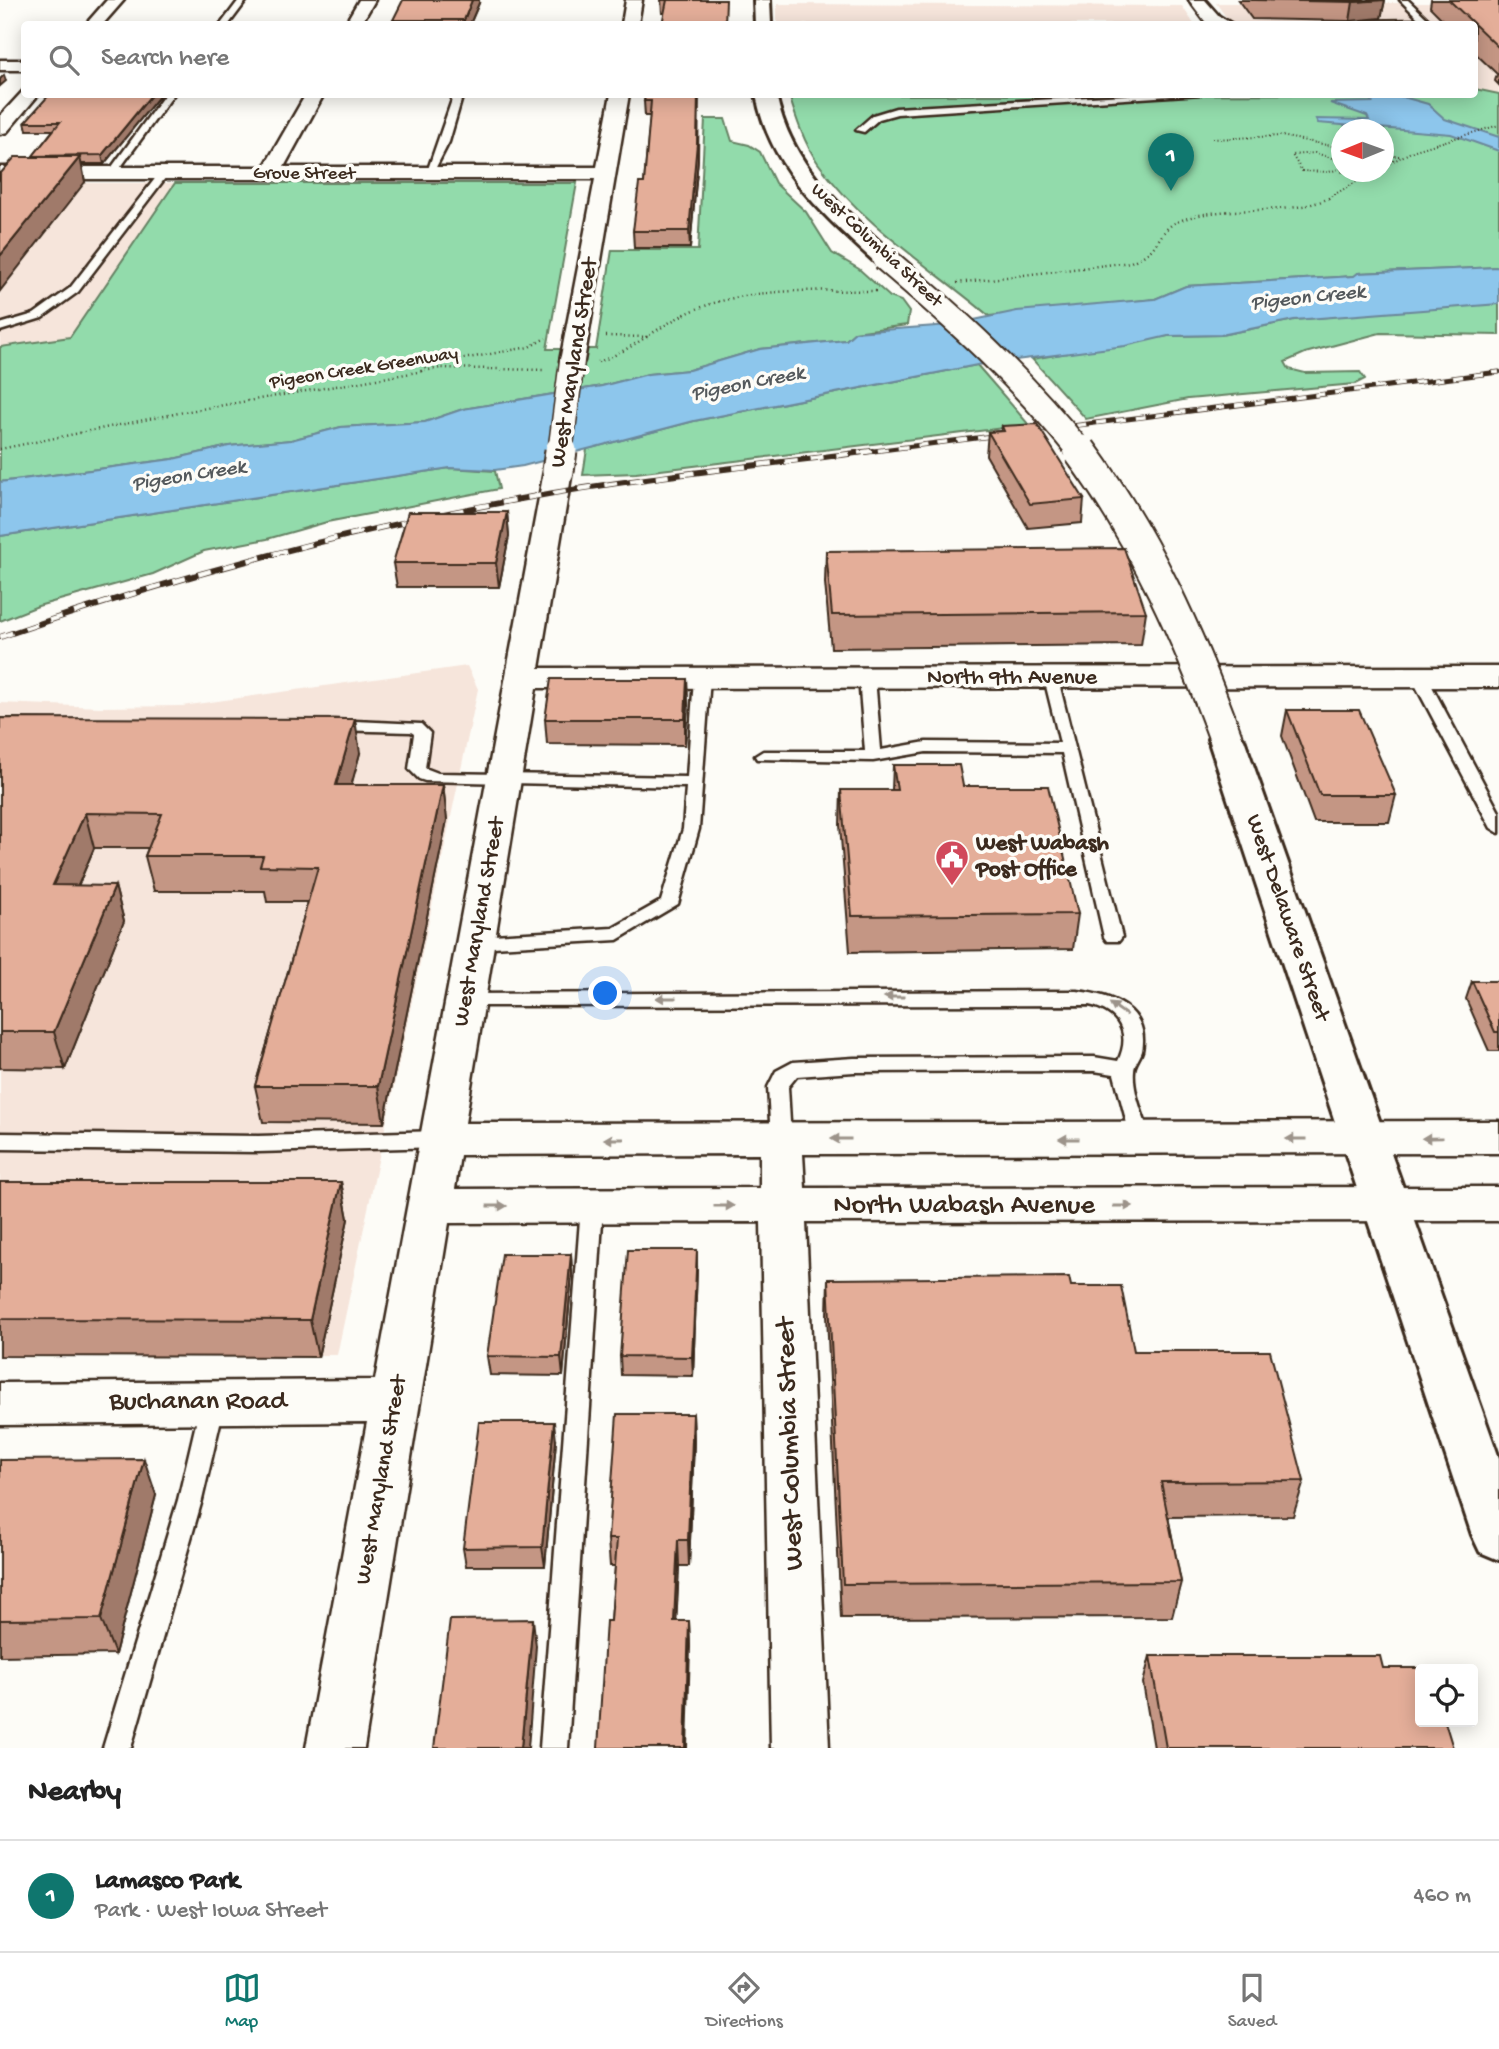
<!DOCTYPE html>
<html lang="en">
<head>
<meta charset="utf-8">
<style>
  body { margin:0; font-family:"Gochi Hand",sans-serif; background:#f6f6f6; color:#222 }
  .controls { position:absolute; right:21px; bottom:21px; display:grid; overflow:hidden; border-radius:7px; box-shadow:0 4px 18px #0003 }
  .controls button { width:63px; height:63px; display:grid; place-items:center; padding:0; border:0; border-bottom:2px solid #e0e0e0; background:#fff; color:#222; font:35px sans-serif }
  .compass { position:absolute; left:1331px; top:119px; width:63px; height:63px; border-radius:50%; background:#fff; box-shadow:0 4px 18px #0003; rotate:269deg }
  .you { position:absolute; left:606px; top:994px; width:24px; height:24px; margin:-18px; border:5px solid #fff; border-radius:50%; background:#1a73e8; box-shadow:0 0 0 10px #1a73e833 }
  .badge { display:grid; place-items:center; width:46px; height:46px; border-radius:50%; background:#0f766e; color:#fff; font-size:23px; font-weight:700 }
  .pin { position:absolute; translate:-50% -58px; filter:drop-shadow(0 2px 4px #0008) }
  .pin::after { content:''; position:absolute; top:37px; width:24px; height:21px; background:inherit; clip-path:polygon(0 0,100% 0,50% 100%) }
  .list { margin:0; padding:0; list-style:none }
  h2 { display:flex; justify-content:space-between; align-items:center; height:91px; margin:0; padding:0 28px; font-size:30px }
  h2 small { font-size:23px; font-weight:400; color:#767676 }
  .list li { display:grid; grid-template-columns:46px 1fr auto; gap:21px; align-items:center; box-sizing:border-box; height:112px; padding:0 28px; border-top:2px solid #e0e0e0 }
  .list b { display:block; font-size:26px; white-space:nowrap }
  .list p { margin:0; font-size:23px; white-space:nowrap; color:#767676 }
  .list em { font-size:23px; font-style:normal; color:#767676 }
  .icon { flex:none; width:38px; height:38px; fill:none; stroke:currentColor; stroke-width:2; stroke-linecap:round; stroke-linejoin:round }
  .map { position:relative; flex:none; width:1499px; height:1748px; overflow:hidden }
  .search { position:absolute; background:#fff; box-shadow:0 4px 18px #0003; left:21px; right:21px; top:21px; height:77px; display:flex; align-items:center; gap:18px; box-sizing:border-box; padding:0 24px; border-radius:7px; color:#767676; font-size:26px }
  .sheet { height:203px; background:#fff }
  nav { display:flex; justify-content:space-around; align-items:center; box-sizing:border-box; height:98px; border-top:2px solid #e0e0e0; background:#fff; font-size:19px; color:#767676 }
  nav a { display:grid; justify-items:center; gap:4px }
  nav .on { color:#0f766e }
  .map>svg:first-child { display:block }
  .built { fill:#f6e5db }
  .green { fill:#92dbab; stroke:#668264; stroke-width:2; fill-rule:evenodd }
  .water { fill:#8dc6ec; stroke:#6c889a; stroke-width:2 }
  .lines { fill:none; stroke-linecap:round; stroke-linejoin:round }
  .lane-casing { stroke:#3b2a1e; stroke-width:5 }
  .street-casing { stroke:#3b2a1e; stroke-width:5 }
  .secondary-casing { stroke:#3b2a1e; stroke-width:6 }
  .path-far1 { stroke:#3b2a1e; stroke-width:2; stroke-dasharray:1 2.5; stroke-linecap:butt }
  .path { stroke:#3b2a1e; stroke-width:2.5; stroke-dasharray:1 3.5; stroke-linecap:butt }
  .lane { fill:#fdfcf7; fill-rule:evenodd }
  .street { fill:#fdfcf7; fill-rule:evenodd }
  .secondary { fill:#fdfcf7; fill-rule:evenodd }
  .rail-far1-casing { stroke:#3b2a1e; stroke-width:5 }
  .rail-casing { stroke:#3b2a1e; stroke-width:6 }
  .rail-far1 { stroke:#fdfcf7; stroke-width:3.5; stroke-dasharray:10; stroke-linecap:butt }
  .rail { stroke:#fdfcf7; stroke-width:4.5; stroke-dasharray:13; stroke-linecap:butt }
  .street-bridge-far1-casing { stroke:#3b2a1e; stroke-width:27; stroke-linecap:butt }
  .street-bridge-casing { stroke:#3b2a1e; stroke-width:35; stroke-linecap:butt }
  .secondary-bridge-far1-casing { stroke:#3b2a1e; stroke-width:28; stroke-linecap:butt }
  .secondary-bridge-casing { stroke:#3b2a1e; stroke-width:36; stroke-linecap:butt }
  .street-bridge-far1 { stroke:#fdfcf7; stroke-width:24 }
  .street-bridge { stroke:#fdfcf7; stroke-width:31 }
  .secondary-bridge-far1 { stroke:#fdfcf7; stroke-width:24 }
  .secondary-bridge { stroke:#fdfcf7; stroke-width:32 }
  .wall { fill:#c49684; stroke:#3b2a1e; stroke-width:2 }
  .shaded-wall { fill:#a07a6b; stroke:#3b2a1e; stroke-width:2 }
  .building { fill:#e4ae99; stroke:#3b2a1e; stroke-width:2 }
  .oneway { fill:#9c938a }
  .labels { text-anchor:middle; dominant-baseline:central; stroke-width:7; stroke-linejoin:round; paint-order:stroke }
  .far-street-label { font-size:19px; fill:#3b2a1e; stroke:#fdfcf7 }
  .far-water-label { font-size:21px; font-style:italic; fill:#54595c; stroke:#fdfcf7 }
  .street-label { font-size:23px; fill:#3b2a1e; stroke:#fdfcf7 }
  .poi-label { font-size:23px; font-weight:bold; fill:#3b2a1e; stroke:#fdfcf7; text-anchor:start }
  .near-street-label { font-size:28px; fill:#3b2a1e; stroke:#fdfcf7 }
</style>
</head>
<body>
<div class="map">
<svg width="1499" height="1748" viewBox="0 0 1499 1748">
  <rect width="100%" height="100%" fill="#fdfcf7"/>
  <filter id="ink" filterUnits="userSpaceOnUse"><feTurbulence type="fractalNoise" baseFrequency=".0143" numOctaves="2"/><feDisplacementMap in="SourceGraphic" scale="14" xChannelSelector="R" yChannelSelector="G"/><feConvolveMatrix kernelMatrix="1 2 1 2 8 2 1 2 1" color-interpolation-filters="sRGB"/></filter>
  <g filter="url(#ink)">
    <path class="built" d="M1216 3H1499V101L1475 93 1474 24H1231Z
      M777 4 1182 6 1194 24H777Z
      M0 183H175L70 337 0 347Z
      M467 666 478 689 337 1355H0V703L101 707 182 706Z"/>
    <path class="green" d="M1475 89 1499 94V267L1358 273 1355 276 1186 286 1155 299 989 316C932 268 862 225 818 163 804 143 796 118 789 95L1474 94ZM1342 130H1384V172H1342Z
      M705 119H725L732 141 749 145 760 152 775 183 806 212 832 253 859 269 890 297 901 301 909 312 907 325 855 332 846 340 760 349 689 370 648 374 602 386 463 409 425 422 341 427 291 440 229 446 173 459 0 482V347L70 337 175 183H577L547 349H596L612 250H698Z
      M1475 304H1499V335L1380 333 1305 353 1285 362 1289 369 1305 373 1360 372 1365 379 1355 384 1188 399 1086 419 1032 359 1168 336 1221 335 1294 320Z
      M977 365 1029 425 636 473 583 475 587 449 694 421Z
      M450 468 495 471 499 489 327 522 267 539 204 551 153 574 38 606 0 621V536Z"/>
    <path class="water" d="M1374 95H1396L1428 104 1445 119 1499 137V151L1451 134 1318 123 1316 119 1369 120 1367 116 1330 103 1372 102 1369 98Z
      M1499 267V304L1294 320 1221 335 1168 336 1125 346 977 365 694 421 523 466 495 470 450 468 0 536V482L173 459 229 446 291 440 341 427 425 422 463 409 602 386 648 374 689 370 760 349 846 340 855 332 950 325 1017 311 1155 299 1186 286 1354 276 1358 273Z"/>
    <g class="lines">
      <g class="lane-casing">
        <path id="lane" d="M239 0H247L229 24H221Z
          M1400 0H1408L1433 24 1351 23 1355 21 1420 20Z
          M165 94H174L115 175H109V171Z
          M454 94H463L449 142 432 175H426Z
          M1142 94H1201L897 114 879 119 864 132 856 130 873 115 896 108Z
          M161 171 169 173 78 292 42 318 0 331V324L34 314 70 288Z
          M1419 672 1427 677 1499 812V833L1491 828 1411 677Z
          M702 673 710 678 699 829 678 904 617 940 476 948 467 942 476 936 613 928 661 901 683 829 686 787 425 781 419 779 409 769 414 734 411 732 332 730 324 725 332 720 421 724 430 733 425 768 438 773 687 777 694 678Z
          M867 673 875 678 881 750 926 742 1060 743 1044 678 1047 675H1057L1122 937 1119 941H1107L1104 937 1062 753 926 752 873 761 757 759 755 756 763 751H865L859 678Z
          M1077 991C1111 995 1150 1008 1142 1051 1140 1058 1134 1064 1134 1071 1132 1093 1145 1119 1151 1139L1148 1144 1141 1147 1134 1144 1131 1139 1114 1074 1094 1071 854 1072 797 1076 788 1087 791 1139 788 1144 781 1147 774 1144 771 1139 768 1087 776 1071 793 1062 854 1058 1094 1057 1118 1061C1132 1033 1118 1011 1089 1005L466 1006 459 1005 457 1000 459 995 466 994Z
          M441 1131 448 1134 451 1139 448 1144 441 1147 258 1152 0 1149V1133L258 1136Z
          M592 1198 600 1200 603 1206 568 1748H540L581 1206 584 1200Z
          M213 1392 221 1395 225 1402 202 1500 131 1748H103L178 1500 201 1402 205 1395Z"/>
      </g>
      <g class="street-casing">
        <path id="street" d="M107 0H124L103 24H86Z
          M359 0H375L361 24H345Z
          M626 0H642L638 24H622Z
          M1189 0H1205L1219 16 1232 24H1207Z
          M0 60H24V70H0Z
          M24 90V94H39L7 132 0 134V116Z
          M306 94H324L284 167H597L611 94H629L584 361 581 366H563L560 361 595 179H0V167H264Z
          M558 463 568 465 572 471 539 668 1499 667V687L536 688 465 1123 1499 1121V1153L803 1154 805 1188 1499 1187V1221L806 1222 829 1748H771L761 1222 449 1223 364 1748H306L367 1422 0 1425V1383L375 1380 544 471 548 465ZM760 1154V1188L455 1189 460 1155Z"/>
      </g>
      <g class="secondary-casing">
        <path id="secondary" d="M754 0H770L771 24H755Z
          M756 94H776C790 165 841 207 892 253L896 258 892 263H876C823 214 769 168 756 94Z
          M1226 728 1238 732 1244 739 1499 1458V1560L1480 1552 1472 1535 1208 739 1214 732Z"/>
      </g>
      <path class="path-far1" d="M1213 139 1281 136 1342 148
        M1384 156H1400
        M1342 161 1315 153 1292 155 1302 171 1329 172 1342 168
        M1384 166 1415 150 1499 125
        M1328 198 1374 172"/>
      <path class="path" d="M957 283 1131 262C1137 259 1145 256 1150 251 1161 240 1162 228 1179 221 1228 202 1283 219 1332 197
        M606 336 649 337
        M598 362C633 350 659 325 692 311 750 286 817 291 878 291
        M421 371 430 365 529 347 546 338
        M0 449 189 411 441 368 545 370"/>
      <use href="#lane" class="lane"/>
      <use href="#street" class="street"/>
      <use href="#secondary" class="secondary"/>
      <g class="rail-far1-casing">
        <path id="rail-far1" d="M858 453 1499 372"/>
      </g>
      <g class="rail-casing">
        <path id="rail" d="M0 637C172 578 347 530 526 498 640 477 756 466 872 451"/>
      </g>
      <use href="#rail-far1" class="rail-far1"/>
      <use href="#rail" class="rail"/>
      <g class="street-bridge-far1-casing">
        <path id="street-bridge-far1" d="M560 453 572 361"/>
      </g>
      <g class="street-bridge-casing">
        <path id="street-bridge" d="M558 471 561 451"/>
      </g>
      <g class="secondary-bridge-far1-casing">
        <path id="secondary-bridge-far1" d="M884 258C956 319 1022 379 1081 453"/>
      </g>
      <g class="secondary-bridge-casing">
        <path id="secondary-bridge" d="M1080 451C1145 539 1189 637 1226 739"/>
      </g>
      <use href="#street-bridge-far1" class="street-bridge-far1"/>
      <use href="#street-bridge" class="street-bridge"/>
      <use href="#secondary-bridge-far1" class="secondary-bridge-far1"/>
      <use href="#secondary-bridge" class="secondary-bridge"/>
    </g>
    <path class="wall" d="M661 0H726L664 13H662Z
      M1238 0H1385L1381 18 1350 21 1252 19Z
      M1431 0H1499V85L1495 81 1497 74 1474 52V24H1447L1430 7Z
      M479 3 470 24H394L393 20Z
      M161 94 104 164H82L85 182 33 157V156L53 130H27L25 122Z
      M646 94 698 159 690 248H634L633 231 644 183 650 116H645L644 101Z
      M1002 426 1084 499 1082 523 1028 528 986 455 988 432 1001 431Z
      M507 512 509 536 499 587H397L393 563Z
      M826 551 1146 612 1141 645 831 648 825 583Z
      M687 679 688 705 685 745 547 744 545 719Z
      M1287 710 1396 795 1389 822H1314L1282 736Z
      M0 718 360 753 351 785H443L447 820 384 1123 263 1122 255 1086 308 902H267L265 891H154L145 856 148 848H94L78 886H115L124 921 65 1069 0 1068Z
      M893 765 963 786 1078 914 1073 949 850 952 840 825 841 790H892Z
      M1472 981H1499V1051H1489L1466 999Z
      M0 1182H341L348 1219 318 1357 0 1356Z
      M571 1254 572 1273 563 1376 490 1375 487 1356Z
      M697 1269 693 1376 621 1375 620 1356Z
      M828 1279 1071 1286 1134 1351 1304 1481 1293 1516 1168 1517 1181 1582 1172 1617 841 1618 827 1315Z
      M693 1414 694 1441 689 1566H679L676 1621H689L690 1647 611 1621 615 1566H610L608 1539Z
      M556 1441 545 1566H466L463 1548Z
      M0 1460 156 1495 115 1654 0 1656Z
      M1150 1656 1453 1748H1154L1143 1683Z"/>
    <path class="shaded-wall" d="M472 0H479V3L470 24H464V20Z
      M1385 0 1381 18 1350 21 1353 2Z
      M4 75 6 81 0 86V79Z
      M152 94H161L104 164 102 155Z
      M699 94 698 159 690 248 689 231Z
      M80 157 85 182 0 291V256Z
      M507 512 509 536 499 587 496 563Z
      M687 679 688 705 685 745V719Z
      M355 719 360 753 342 820 336 785Z
      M443 785 447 820 384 1123 378 1086Z
      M85 813 94 848 63 921 53 885Z
      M115 886 124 921 65 1069 54 1032Z
      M341 1182 348 1219 318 1357 310 1320Z
      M697 1250V1269L693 1376 692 1357Z
      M571 1254 572 1273 563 1376 561 1357Z
      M693 1414 694 1441 689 1566 688 1540Z
      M554 1422 556 1441 545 1566 542 1547Z
      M144 1459 156 1495 115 1654 101 1619Z
      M678 1540 679 1566 675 1647 674 1621Z
      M533 1619 536 1646 528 1748H521Z
      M689 1621 690 1647 687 1748H685Z"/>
    <path class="building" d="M403 0H472L464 20H393Z
      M667 0H726L725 24H662Z
      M1255 0H1380L1353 2Z
      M1449 0H1499V48Z
      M50 94H152L102 155 33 156 60 122H25Z
      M646 94H698L697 143 689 231H633L639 183H644L651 101H644Z
      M15 157H80L0 256V174Z
      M1037 424 1084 499 1030 504 988 432 1004 431 1002 426Z
      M408 512H507L496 563H393Z
      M1124 548 1146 612 832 615 826 551Z
      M551 679H687L685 719H545Z
      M1287 710H1359L1396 795H1320Z
      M0 718 355 719 336 785H443L378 1086H255L318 867 260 866 263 856H145L162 814 85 813 53 885 115 886 54 1032H0Z
      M893 765H959L963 786H1048L1078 914 852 916 841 790H897Z
      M1472 981H1499V1032H1495Z
      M0 1182H341L310 1320 0 1319Z
      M628 1250H697L692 1357 620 1356Z
      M502 1254H571L561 1357 487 1356Z
      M1069 1277 1071 1286H1121L1134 1351H1270L1304 1481 1161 1482 1181 1582 843 1584 828 1279Z
      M617 1414H693L688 1540H678L674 1621H689L685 1748H598L606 1621H611L617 1539H608Z
      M479 1422H554L542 1547 463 1548Z
      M144 1459 101 1619 0 1620V1460Z
      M533 1619 521 1748H434L450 1620Z
      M1150 1656H1380L1383 1668H1430V1669H1420V1722H1445L1453 1748H1166Z"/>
    <defs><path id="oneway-solid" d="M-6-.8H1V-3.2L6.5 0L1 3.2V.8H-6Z" transform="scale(1.75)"/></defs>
    <g class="oneway">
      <use href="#oneway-solid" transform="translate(894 997) rotate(180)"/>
      <use href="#oneway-solid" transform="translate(666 998) rotate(180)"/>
      <use href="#oneway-solid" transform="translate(1118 1009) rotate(-145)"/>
      <use href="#oneway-solid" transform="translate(1432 1138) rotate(179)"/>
      <use href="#oneway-solid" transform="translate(614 1139) rotate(-180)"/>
      <use href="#oneway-solid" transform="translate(841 1139) rotate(180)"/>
      <use href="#oneway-solid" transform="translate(1069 1139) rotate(180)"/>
      <use href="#oneway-solid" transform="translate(1296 1139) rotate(180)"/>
      <use href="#oneway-solid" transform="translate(497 1206)"/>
      <use href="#oneway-solid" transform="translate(724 1206)"/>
      <use href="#oneway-solid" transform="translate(1123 1206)"/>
    </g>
  </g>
  <defs>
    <g id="civic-pin" transform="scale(1.75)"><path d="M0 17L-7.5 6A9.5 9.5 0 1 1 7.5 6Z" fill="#d1495b" stroke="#fdfcf7"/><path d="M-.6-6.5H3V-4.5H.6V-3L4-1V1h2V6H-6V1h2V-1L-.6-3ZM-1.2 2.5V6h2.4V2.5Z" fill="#fff"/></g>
  </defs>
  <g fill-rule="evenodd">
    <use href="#civic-pin" x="952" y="857"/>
  </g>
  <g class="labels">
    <g class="far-street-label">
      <text x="304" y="174">Grove Street</text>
      <text transform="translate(876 246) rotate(43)">West Columbia Street</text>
      <text transform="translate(364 369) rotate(-9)">Pigeon Creek Greenway</text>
    </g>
    <g class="far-water-label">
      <text transform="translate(1308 299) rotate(-6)">Pigeon Creek</text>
      <text transform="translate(748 385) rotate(-11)">Pigeon Creek</text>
      <text transform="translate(189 477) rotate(-9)">Pigeon Creek</text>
    </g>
    <g class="street-label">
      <text transform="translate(575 363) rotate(-81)">West Maryland Street</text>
      <text x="1012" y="678">North 9th Avenue</text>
      <text transform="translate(1287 918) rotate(71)">West Delaware Street</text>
      <text transform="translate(480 922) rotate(-80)">West Maryland Street</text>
      <text transform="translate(382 1480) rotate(-80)">West Maryland Street</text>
    </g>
    <g class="poi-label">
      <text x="976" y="844">West Wabash<tspan x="976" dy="26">Post Office</tspan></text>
    </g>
    <g class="near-street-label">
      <text x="964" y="1206">North Wabash Avenue</text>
      <text x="198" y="1402">Buchanan Road</text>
      <text transform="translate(791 1444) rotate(-92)">West Columbia Street</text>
    </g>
  </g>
</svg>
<div class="controls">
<button><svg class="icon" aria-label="locate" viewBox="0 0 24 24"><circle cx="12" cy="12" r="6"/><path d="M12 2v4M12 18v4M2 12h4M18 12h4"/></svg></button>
</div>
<svg class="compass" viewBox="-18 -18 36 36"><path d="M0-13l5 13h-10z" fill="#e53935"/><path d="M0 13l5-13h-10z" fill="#767676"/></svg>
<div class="you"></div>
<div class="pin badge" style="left:1171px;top:191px">1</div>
<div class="search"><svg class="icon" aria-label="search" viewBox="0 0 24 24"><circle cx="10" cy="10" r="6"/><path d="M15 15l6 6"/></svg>Search here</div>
</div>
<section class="sheet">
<h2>Nearby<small></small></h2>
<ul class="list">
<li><span class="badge">1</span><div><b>Lamasco Park</b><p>Park · West Iowa Street</p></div><em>460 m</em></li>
</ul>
</section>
<nav>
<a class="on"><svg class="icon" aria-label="map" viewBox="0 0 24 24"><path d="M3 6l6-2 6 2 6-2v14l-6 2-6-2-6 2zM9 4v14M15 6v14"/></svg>Map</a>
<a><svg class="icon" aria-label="directions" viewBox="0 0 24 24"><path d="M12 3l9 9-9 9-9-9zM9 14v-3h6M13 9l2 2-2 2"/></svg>Directions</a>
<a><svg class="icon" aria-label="saved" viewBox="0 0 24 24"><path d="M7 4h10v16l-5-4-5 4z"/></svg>Saved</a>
</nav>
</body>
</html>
